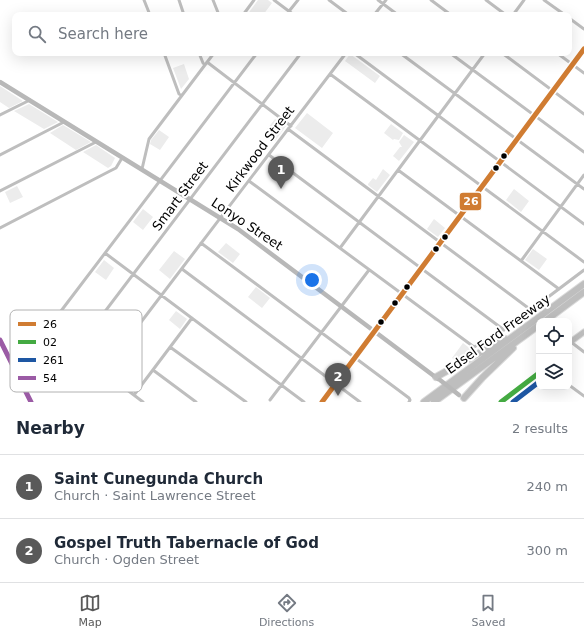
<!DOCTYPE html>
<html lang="en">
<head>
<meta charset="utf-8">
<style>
  body { margin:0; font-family:"DejaVu Sans",sans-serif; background:#f6f6f7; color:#1f2937 }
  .controls { position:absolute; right:12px; bottom:12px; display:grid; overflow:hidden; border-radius:8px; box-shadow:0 4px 16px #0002 }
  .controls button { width:36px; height:36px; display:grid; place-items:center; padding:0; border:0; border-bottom:1px solid #e0e1e3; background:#fff; color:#1f2937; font:20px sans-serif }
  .you { position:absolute; left:312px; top:280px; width:14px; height:14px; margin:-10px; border:3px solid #fff; border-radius:50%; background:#1a73e8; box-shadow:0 0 0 6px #1a73e833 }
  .badge { display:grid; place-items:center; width:26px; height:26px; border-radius:50%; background:#595959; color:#fff; font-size:13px; font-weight:700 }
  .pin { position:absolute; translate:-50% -33px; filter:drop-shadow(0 1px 2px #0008) }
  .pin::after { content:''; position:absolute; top:21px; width:14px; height:12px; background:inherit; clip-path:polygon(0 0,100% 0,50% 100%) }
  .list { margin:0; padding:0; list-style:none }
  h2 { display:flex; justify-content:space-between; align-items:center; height:52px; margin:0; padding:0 16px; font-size:17px }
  h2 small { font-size:13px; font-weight:400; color:#747a83 }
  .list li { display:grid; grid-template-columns:26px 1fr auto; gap:12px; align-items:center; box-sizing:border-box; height:64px; padding:0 16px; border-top:1px solid #e0e1e3 }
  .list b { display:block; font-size:15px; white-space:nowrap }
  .list p { margin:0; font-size:13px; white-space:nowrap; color:#747a83 }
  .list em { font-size:13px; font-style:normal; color:#747a83 }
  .icon { flex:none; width:22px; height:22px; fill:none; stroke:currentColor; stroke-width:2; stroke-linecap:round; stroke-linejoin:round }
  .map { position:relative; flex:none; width:584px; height:402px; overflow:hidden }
  .search { position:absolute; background:#fff; box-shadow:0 4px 16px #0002; left:12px; right:12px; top:12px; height:44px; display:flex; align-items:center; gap:10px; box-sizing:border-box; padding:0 14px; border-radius:8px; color:#747a83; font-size:15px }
  .sheet { height:180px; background:#fff }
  nav { display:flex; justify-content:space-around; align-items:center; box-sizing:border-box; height:56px; border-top:1px solid #e0e1e3; background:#fff; font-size:11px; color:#747a83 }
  nav a { display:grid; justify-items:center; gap:2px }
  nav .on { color:#595959 }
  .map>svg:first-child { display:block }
  .green { fill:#ececec }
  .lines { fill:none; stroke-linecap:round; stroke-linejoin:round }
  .primary-casing { stroke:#dbdbdb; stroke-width:7 }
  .highway-casing { stroke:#dbdbdb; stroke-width:8 }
  .street { stroke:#bebebe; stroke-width:3 }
  .secondary { stroke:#b8b8b8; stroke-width:4.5 }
  .primary { stroke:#bebebe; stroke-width:5 }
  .highway { stroke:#bebebe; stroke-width:6 }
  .secondary-bridge { stroke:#b8b8b8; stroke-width:4.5 }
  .bus-1-casing { stroke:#fff; stroke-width:8 }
  .bus-2-casing { stroke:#fff; stroke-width:8 }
  .bus-3-casing { stroke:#fff; stroke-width:8 }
  .bus-4-casing { stroke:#fff; stroke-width:8 }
  .bus-1 { stroke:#d07c32; stroke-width:5 }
  .bus-2 { stroke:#44aa42; stroke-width:5 }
  .bus-3 { stroke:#1e57a3; stroke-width:5 }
  .bus-4 { stroke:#9b5ba5; stroke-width:5 }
  .bus-dot { fill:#000; stroke:#fff; stroke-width:1.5 }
  .labels { text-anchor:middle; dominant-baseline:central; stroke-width:4; stroke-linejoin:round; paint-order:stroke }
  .street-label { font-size:13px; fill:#000; stroke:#fff }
  .key { fill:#fff; stroke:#b2b2b2; stroke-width:1 }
  .key-label { font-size:11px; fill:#000 }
  .line-badge { stroke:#fff; stroke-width:1.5 }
  .badge-label { font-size:11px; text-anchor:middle; font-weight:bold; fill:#fff }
</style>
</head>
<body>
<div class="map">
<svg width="584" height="402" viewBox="0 0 584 402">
  <rect width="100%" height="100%" fill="#fff"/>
  <path class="green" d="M258 0H268L272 3 263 15H247Z
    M350 54 380 76 375 83 345 61Z
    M184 64 189 79 181 89 173 68Z
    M0 86 23 101 9 108 0 102Z
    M29 104 58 122 44 129 14 111Z
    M307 113 333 133 322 148 295 128Z
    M275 119 286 126 275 141 264 133Z
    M391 124 403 133 399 140 394 139 393 140 384 133Z
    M63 125 91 142 76 150 50 133Z
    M159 130 169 137 160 150 150 144 151 140Z
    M404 135 414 142 399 161 393 156 400 147H402L399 142Z
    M96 145 115 158 111 166 108 168 83 152Z
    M383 169 390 175 377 192 368 185V184L373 178 376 180Z
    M17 186 23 197 10 203 5 192Z
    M514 189 529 201 521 212 506 200Z
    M143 209 153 217 143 230 133 222Z
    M434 219 445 228 438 237 427 229Z
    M226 243 240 254 233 263 218 252Z
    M533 249 547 259 539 270 525 260Z
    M174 251 185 259 170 279 159 270Z
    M104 260 114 268 106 280 95 272Z
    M256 287 270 298 262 308 248 297Z
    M176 311 187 319 180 329 169 320Z
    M463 343 472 350H475L456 361 452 358Z"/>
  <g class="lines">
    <g class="primary-casing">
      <path id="primary" d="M569 343 584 332
        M501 402 539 373"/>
    </g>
    <g class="highway-casing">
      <path id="highway" d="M545 321 584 292
        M436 377 505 339
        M464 398 482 378 513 348
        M424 402 584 284
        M434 402 539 325"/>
    </g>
    <path class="street" d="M144 0 150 15
      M179 0 184 15
      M213 0 219 15
      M274 0 294 15
      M329 0 349 15
      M378 0 398 15
      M431 0 451 15
      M486 0 506 15
      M544 0 565 15
      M243 15 254 0
      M286 15 298 0
      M374 15 386 0
      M513 15 524 0
      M569 18 584 29
      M164 53 179 94 181 95
      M199 53 203 63 205 65
      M354 53 584 224
      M400 53 584 189
      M450 53 584 152
      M502 53 584 114
      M557 53 584 73
      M207 62 291 126
      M330 74 584 262
      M0 115 30 100
      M288 129 531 310
      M0 155 64 122
      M269 155 504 330
      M142 169 149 139 214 53
      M398 170 559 289
      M249 181 474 347 511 325 584 270
      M0 191 96 142
      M0 228 110 171 116 168 122 158
      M201 243 409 398 410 400 409 402
      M340 248 485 53
      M105 253 304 402
      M521 261 584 175
      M182 269 360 402
      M571 342 584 352
      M170 347 246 402
      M75 351 301 53
      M153 370 196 402
      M103 372 346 53
      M569 385 584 396
      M134 395 192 318
      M270 400 369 270
      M143 402 55 335C52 327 56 318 61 311L257 53"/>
    <path class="secondary" d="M0 82 238 229 438 379
      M0 340 31 402
      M322 402 584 49"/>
    <use href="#primary" class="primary"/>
    <use href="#highway" class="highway"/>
    <path class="secondary-bridge" d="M440 380 459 395"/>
    <g class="bus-1-casing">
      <path id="bus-1" d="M322 402 584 49"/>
    </g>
    <g class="bus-2-casing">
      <path id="bus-2" d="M501 402 539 373"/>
    </g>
    <g class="bus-3-casing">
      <path id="bus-3" d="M513 402 539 382"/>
    </g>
    <g class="bus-4-casing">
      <path id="bus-4" d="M0 340 31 402"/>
    </g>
    <use href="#bus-1" class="bus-1"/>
    <use href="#bus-2" class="bus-2"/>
    <use href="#bus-3" class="bus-3"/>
    <use href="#bus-4" class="bus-4"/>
  </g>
  <g class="bus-dot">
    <circle cx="504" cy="156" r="3.5"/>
    <circle cx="496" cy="168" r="3.5"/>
    <circle cx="445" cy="237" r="3.5"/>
    <circle cx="436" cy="249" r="3.5"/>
    <circle cx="407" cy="287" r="3.5"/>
    <circle cx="395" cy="303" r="3.5"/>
    <circle cx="381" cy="322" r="3.5"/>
  </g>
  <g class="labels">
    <g class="street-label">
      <text transform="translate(260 149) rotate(-53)">Kirkwood Street</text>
      <text transform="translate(180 196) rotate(-53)">Smart Street</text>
      <text transform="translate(247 224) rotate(34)">Lonyo Street</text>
      <text transform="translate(498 334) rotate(-36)">Edsel Ford Freeway</text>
    </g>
  </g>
  <rect x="10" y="310" width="132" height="82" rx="6" class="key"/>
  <rect x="18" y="322" width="18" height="4" fill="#d07c32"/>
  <rect x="18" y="340" width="18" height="4" fill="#44aa42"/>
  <rect x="18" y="358" width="18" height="4" fill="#1e57a3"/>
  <rect x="18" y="376" width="18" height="4" fill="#9b5ba5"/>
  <g class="key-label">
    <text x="43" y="328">26</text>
    <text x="43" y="346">02</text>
    <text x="43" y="364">261</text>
    <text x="43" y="382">54</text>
  </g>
  <rect class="line-badge" x="459" y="192" width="23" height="19" rx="4" fill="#d07c32"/>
  <g class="badge-label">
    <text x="471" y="205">26</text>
  </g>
</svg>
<div class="controls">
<button><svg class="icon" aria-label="locate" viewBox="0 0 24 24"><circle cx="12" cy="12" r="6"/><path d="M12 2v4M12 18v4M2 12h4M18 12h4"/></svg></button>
<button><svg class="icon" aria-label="layers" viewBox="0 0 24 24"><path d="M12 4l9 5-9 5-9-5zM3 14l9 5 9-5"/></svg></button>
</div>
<div class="you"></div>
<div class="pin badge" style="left:281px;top:189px">1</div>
<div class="pin badge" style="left:338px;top:396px">2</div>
<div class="search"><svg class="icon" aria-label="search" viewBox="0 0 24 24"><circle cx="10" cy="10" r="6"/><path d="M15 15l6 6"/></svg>Search here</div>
</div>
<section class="sheet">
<h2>Nearby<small>2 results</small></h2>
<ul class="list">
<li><span class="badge">1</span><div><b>Saint Cunegunda Church</b><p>Church · Saint Lawrence Street</p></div><em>240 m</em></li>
<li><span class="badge">2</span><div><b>Gospel Truth Tabernacle of God</b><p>Church · Ogden Street</p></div><em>300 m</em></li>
</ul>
</section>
<nav>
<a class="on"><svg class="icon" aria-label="map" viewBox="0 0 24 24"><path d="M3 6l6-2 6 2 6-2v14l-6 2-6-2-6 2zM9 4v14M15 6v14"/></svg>Map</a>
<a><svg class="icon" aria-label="directions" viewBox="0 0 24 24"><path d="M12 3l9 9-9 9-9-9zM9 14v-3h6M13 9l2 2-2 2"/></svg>Directions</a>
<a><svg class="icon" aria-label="saved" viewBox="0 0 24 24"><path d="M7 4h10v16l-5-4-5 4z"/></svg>Saved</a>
</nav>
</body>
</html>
